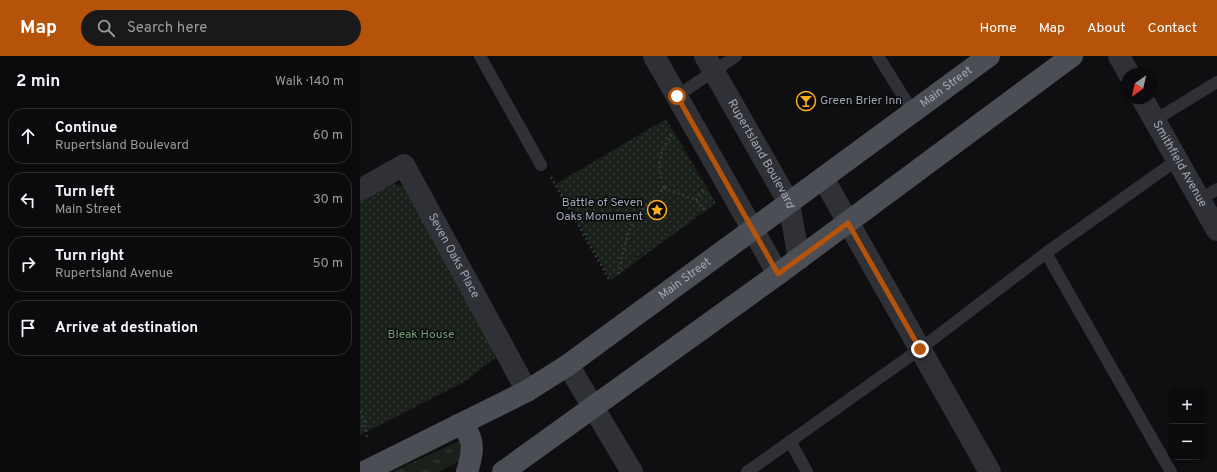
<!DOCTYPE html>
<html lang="en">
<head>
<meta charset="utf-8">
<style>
  body { margin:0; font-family:Overpass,sans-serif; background:#19191b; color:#f1f3f6 }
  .controls { position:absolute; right:12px; bottom:12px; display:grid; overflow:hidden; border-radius:8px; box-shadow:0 1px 3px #0004 }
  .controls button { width:36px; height:36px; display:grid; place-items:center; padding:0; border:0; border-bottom:1px solid #2b2b2e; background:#0b0b0d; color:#f1f3f6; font:20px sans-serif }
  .compass { position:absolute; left:761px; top:12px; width:36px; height:36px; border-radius:50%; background:#0b0b0d; box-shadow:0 1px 3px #0004; rotate:214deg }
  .stop { position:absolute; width:12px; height:12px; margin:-9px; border:3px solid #b45309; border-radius:50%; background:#fff }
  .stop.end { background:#b45309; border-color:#fff; box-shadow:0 1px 4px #0008 }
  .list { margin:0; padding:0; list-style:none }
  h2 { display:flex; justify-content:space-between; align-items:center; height:52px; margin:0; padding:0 16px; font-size:17px }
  h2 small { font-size:13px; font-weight:400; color:#9a9b9d }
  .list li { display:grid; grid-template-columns:26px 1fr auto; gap:12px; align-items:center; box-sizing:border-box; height:56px; margin:0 8px 8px; padding:0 8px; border:1px solid #2b2b2e; border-radius:16px }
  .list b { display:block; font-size:15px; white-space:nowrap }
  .list p { margin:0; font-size:13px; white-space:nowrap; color:#9a9b9d }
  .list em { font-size:13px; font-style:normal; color:#9a9b9d }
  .icon { flex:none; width:22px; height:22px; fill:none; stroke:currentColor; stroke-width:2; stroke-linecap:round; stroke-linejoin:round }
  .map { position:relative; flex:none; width:857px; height:416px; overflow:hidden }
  header { display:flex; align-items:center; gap:24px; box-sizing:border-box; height:56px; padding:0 20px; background:#b45309; color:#fff }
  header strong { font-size:19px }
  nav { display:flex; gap:22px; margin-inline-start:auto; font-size:14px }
  .search { width:280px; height:36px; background:#19191b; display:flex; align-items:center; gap:10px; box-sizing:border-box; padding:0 14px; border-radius:22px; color:#9a9b9d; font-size:15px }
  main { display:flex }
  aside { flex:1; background:#0b0b0d }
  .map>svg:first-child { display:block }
  .grass { fill:url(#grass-tufts) }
  .park { fill:url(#park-dots) }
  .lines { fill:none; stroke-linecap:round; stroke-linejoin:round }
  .path { stroke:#36383d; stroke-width:2.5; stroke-dasharray:2 3; stroke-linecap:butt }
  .service { stroke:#303136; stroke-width:12 }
  .minor { stroke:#303136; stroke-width:22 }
  .primary { stroke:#4c4e55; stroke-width:22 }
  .route { stroke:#b45309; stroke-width:5 }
  .labels { text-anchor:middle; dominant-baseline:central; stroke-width:3; stroke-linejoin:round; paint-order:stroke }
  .street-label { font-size:12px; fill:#9fa6b3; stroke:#0a0a0c }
  .poi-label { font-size:12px; fill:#9fa6b3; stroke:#0a0a0c; text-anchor:start }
  .park-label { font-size:12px; fill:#74a077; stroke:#0a0a0c }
</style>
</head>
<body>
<header>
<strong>Map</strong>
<div class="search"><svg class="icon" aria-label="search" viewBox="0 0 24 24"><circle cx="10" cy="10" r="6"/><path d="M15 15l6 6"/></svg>Search here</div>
<nav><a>Home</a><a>Map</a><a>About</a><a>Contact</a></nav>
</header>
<main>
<aside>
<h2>2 min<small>Walk · 140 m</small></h2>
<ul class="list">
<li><svg class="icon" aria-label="ahead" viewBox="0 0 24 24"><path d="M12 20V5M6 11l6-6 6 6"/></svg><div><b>Continue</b><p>Rupertsland Boulevard</p></div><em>60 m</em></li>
<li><svg class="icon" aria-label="left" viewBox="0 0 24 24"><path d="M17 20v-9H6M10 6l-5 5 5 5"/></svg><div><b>Turn left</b><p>Main Street</p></div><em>30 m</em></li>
<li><svg class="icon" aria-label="right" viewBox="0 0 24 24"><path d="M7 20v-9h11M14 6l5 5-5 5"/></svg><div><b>Turn right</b><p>Rupertsland Avenue</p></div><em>50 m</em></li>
<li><svg class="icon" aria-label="arrive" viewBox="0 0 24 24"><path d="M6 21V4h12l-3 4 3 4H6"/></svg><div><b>Arrive at destination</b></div></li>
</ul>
</aside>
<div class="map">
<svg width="857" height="416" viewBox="0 0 857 416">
  <defs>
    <pattern id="grass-tufts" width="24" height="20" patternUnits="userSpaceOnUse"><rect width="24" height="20" fill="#1a211a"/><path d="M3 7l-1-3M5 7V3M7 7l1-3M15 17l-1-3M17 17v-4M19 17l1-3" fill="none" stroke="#383e39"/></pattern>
    <pattern id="park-dots" width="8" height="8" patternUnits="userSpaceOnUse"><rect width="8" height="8" fill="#1a211a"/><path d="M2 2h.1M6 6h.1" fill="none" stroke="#383e39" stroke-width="1.8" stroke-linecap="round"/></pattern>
  </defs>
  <rect width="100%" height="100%" fill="#0f0f11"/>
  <path class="grass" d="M101 384 103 392 99 405 79 416H32Z"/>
  <path class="park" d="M306 63 356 147 251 224 196 128Z
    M24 127 35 128 47 132 141 297 106 325 0 379V138Z"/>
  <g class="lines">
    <path class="path" d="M191 121 250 225
      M304 132C296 106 298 99 313 77
      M336 144 345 134
      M259 218C260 204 268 173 276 161 283 151 295 141 304 132L336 144 346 156
      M0 355 4 363 7 381"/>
    <path class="service" d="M120 0 181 109
      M518 0 553 56
      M317 40 376 0
      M795 64 857 26
      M840 144 857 133
      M686 197 811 416
      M430 385 447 416
      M387 416 560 293 686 197 817 104"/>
    <g class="minor">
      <path d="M294 0 418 218"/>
      <path id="s1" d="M345 0 429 147 439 203"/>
      <path d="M759 0 769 18"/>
      <path id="s2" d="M782 42 857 174"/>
      <path d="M463 122 630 416"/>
      <path id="s3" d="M0 134 44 109 167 335"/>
      <path d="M208 309 272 416"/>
    </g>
    <g class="primary">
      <path d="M98 369C101 371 104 373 106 375 116 386 111 404 107 416"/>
      <path id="s4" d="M4 416 167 335 208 309 629 0"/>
      <path d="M143 416 418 218 712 0"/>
    </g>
  </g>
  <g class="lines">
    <path class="route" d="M317 40 418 218 488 167 560 293"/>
  </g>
  <defs>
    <g id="bar-ring" transform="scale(1)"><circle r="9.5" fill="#0a0a0c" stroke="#ffaf1a" stroke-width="1.5"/><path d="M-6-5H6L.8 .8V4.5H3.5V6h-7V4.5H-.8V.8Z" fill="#ffaf1a"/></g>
    <g id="sight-ring" transform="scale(1)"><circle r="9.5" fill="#0a0a0c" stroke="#ffaf1a" stroke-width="1.5"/><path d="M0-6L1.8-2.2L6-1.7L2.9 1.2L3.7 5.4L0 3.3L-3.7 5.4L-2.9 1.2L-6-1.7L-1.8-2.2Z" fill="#ffaf1a"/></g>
  </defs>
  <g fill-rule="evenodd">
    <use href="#bar-ring" x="446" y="45"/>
    <use href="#sight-ring" x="297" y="154"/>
  </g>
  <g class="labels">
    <g class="street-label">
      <text stroke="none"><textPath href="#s4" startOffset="700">Main Street</textPath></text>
      <text stroke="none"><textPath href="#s1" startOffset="113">Rupertsland Boulevard</textPath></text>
      <text stroke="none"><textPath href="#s2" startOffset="76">Smithfield Avenue</textPath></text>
      <text stroke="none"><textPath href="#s3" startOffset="154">Seven Oaks Place</textPath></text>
      <text stroke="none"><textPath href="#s4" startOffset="376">Main Street</textPath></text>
    </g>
    <g class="poi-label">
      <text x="460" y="45">Green Brier Inn</text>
      <text x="283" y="147" text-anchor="end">Battle of Seven<tspan x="283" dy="14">Oaks Monument</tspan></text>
    </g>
    <g class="park-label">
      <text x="61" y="279">Bleak House</text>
    </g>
  </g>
</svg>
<div class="controls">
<button>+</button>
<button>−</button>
</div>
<svg class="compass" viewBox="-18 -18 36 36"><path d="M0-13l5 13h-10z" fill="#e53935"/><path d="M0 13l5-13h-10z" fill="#9a9b9d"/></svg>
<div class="stop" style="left:317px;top:40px"></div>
<div class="stop end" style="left:560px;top:293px"></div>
</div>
</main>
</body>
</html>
